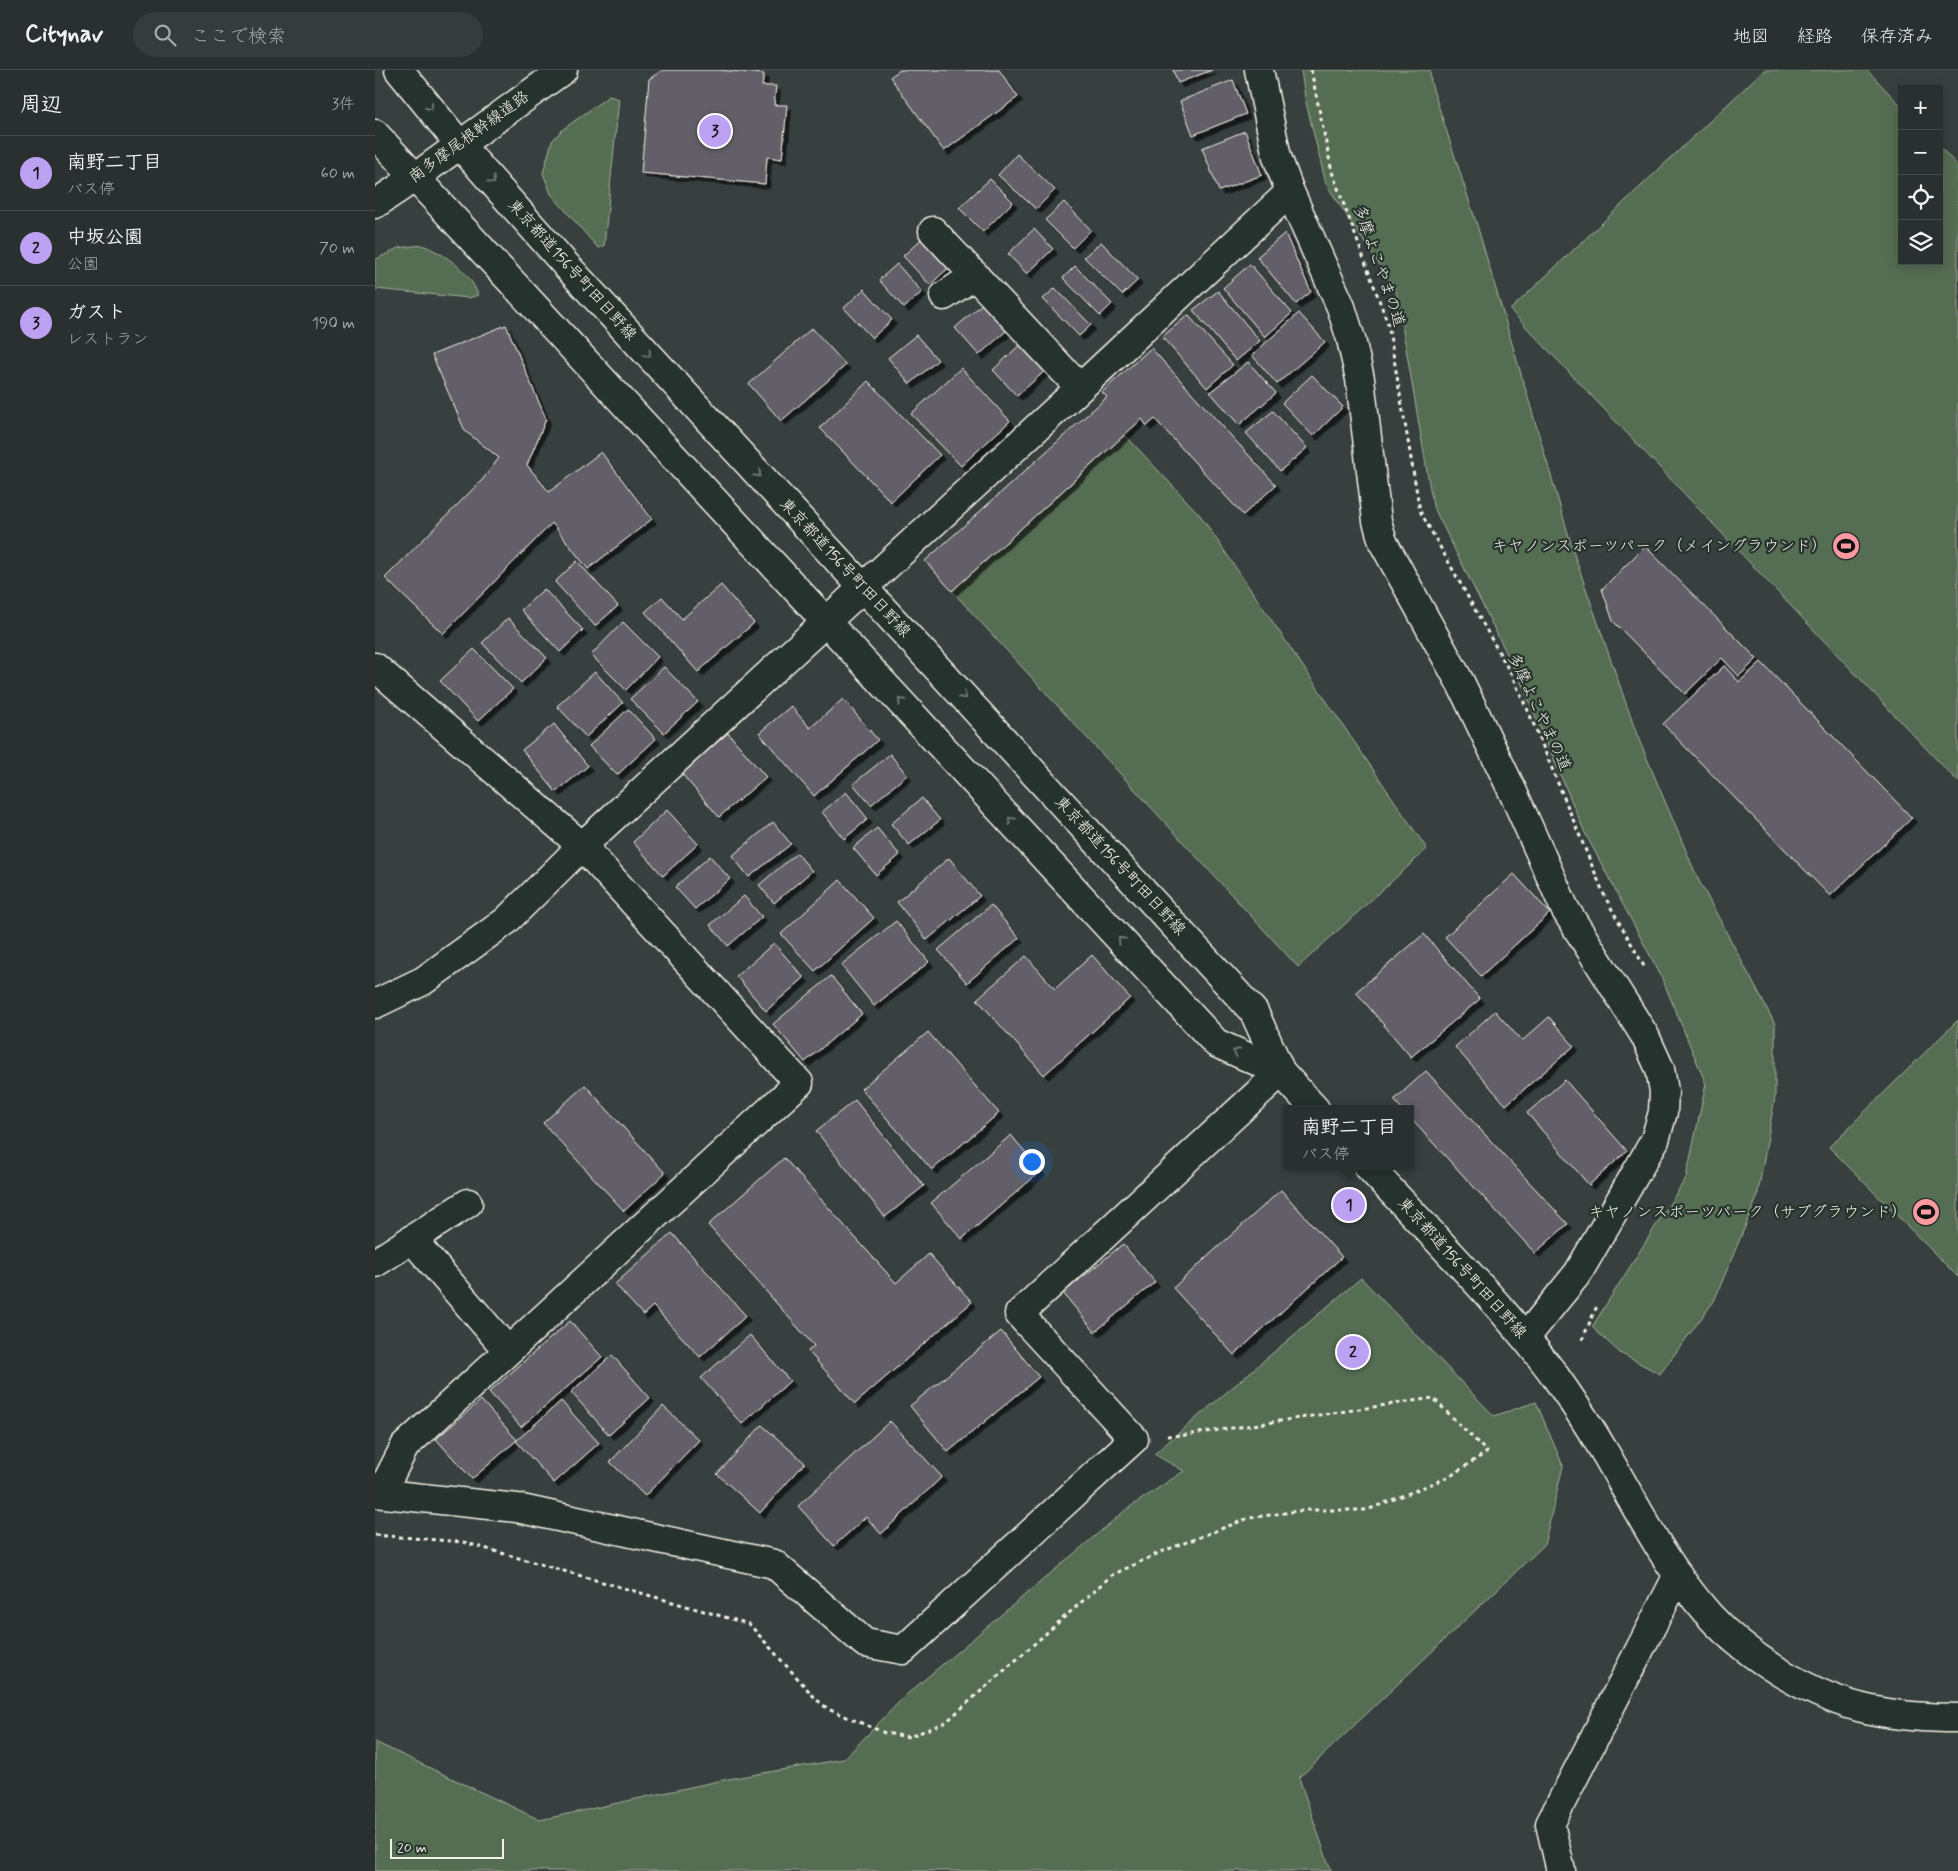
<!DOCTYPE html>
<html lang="ja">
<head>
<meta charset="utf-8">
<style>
  body { margin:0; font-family:Mynerve,"Klee One",sans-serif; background:#363c3b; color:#f1f3f6 }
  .controls { position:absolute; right:15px; top:15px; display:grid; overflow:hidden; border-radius:0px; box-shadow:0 2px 12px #0003 }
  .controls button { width:45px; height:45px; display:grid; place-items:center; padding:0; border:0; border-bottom:1px solid #464b4b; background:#2a302f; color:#f1f3f6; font:25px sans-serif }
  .scale { position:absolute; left:15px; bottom:12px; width:114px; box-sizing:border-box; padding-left:5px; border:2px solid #f4f1e8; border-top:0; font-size:14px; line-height:18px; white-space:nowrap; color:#f4f1e8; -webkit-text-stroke:4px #26332d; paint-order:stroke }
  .you { position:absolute; left:656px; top:1091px; width:18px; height:18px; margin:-12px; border:4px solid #fff; border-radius:50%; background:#1a73e8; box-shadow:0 0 0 8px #1a73e833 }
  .badge { display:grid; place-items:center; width:32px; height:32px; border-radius:50%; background:#bca0f2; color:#111; font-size:16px; font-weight:700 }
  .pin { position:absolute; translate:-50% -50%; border:2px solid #fff; box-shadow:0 1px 5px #0006 }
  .popup { position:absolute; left:909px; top:1035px; width:130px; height:65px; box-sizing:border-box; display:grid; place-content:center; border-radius:0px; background:#2a302f; filter:drop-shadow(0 1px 4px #0005); font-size:16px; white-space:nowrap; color:#a5a9aa }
  .popup b { font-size:19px; color:#f1f3f6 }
  .popup::after { content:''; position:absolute; left:50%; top:100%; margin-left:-10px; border:10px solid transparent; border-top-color:#2a302f }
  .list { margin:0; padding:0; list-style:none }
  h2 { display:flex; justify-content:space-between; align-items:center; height:65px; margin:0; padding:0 20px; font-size:21px }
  h2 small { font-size:16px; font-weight:400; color:#a5a9aa }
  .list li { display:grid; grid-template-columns:32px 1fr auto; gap:15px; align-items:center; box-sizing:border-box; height:75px; padding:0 20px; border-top:1px solid #464b4b }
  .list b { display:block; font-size:19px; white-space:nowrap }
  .list p { margin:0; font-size:16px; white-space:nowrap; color:#a5a9aa }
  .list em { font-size:16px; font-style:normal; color:#a5a9aa }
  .icon { flex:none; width:28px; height:28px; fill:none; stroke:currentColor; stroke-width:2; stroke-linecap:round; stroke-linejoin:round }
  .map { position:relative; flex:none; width:1583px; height:1801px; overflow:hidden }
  header { display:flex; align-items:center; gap:30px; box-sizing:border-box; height:70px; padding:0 25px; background:#2a302f; border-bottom:1px solid #464b4b }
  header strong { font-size:24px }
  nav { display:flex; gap:28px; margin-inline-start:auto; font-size:18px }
  .search { width:350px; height:45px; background:#363c3b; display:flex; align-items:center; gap:12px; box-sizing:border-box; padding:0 18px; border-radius:28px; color:#a5a9aa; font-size:19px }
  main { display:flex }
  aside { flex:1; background:#2a302f }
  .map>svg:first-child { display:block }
  .green { fill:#556d52; stroke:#a4af9d }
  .building { fill:#635e68; stroke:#f4f1e8; filter:url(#shadow) }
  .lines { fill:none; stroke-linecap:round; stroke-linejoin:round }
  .minor-casing { stroke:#f4f1e8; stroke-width:31 }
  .tertiary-casing { stroke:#f4f1e8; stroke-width:31 }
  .secondary-casing { stroke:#f4f1e8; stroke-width:31 }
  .path { stroke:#f4f1e8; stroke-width:3; stroke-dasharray:4 4; stroke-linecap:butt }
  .minor { stroke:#26332d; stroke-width:28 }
  .tertiary { stroke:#26332d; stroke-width:28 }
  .secondary { stroke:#26332d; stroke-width:28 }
  .oneway { stroke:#6e766e }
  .labels { text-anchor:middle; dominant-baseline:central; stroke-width:4.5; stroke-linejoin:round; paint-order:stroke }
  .street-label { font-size:16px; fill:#f4f1e8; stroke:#26332d }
  .poi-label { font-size:16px; fill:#f4f1e8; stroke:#26332d; text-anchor:end }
</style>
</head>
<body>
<header>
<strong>Citynav</strong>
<div class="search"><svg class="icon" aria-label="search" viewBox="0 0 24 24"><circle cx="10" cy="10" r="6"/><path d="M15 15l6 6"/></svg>ここで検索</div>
<nav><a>地図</a><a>経路</a><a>保存済み</a></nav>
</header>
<main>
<aside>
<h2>周辺<small>3件</small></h2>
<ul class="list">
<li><span class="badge">1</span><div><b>南野二丁目</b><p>バス停</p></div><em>60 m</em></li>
<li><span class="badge">2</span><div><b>中坂公園</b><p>公園</p></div><em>70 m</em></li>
<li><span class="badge">3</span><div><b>ガスト</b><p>レストラン</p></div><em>190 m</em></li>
</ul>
</aside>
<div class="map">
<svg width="1583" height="1801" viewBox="0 0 1583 1801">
  <defs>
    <filter id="shadow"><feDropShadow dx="4.5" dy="4.5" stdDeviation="0" flood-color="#0009"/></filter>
  </defs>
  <rect width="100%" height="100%" fill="#38403f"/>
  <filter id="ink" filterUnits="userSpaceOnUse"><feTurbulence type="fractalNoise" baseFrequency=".02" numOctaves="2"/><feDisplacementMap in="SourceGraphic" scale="10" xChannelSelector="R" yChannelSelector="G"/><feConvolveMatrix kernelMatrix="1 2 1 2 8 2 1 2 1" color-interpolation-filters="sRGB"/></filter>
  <g filter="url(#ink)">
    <path class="green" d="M926 0H1055L1056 13 1102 155 1200 487 1262 665 1322 807 1400 954V1027L1382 1128 1339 1231 1285 1304 1245 1283 1217 1257 1311 1108 1331 1014 1287 908 1210 763 1146 612 1058 436 1021 220 951 114 930 28Z
      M1389 0H1492L1527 37V191H1564V76L1583 96V712L1135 240Z
      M234 26 244 29 229 176 223 178 176 124 168 103 177 71 187 60Z
      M47 175C70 184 95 201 103 225L94 228 0 219V190L23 178Z
      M750 365 825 445 1052 779 923 897 577 521Z
      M1583 950V1207L1454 1077Z
      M986 1208 1119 1346 1161 1332 1188 1396 1169 1475 924 1708 956 1801H0V1672L165 1750 348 1710 469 1689 530 1626 752 1439 809 1401 779 1384Z"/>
    <path class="building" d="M288 0H343L389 4 387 16H401L399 35H412L407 89 392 87 390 114 266 103 274 9Z
      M525 0H624L643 27 569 81 515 7Z
      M798 0H837L803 13Z
      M858 10 871 44 818 65 805 31Z
      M870 61 887 105 844 121 827 78Z
      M642 84 680 120 661 139 623 105Z
      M615 109 638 132 608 162 584 138Z
      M689 132 716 160 698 178 670 150Z
      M659 159 678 179 652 204 633 184Z
      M555 161 582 190 555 215 528 186Z
      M910 163 936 222 921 234 882 187Z
      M726 172 763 210 747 225 709 187Z
      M522 194 547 222 529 238 504 210Z
      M875 194 917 243 890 267 848 218Z
      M700 196 737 234 725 246 688 208Z
      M680 218 716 255 704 266 668 229Z
      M489 219 517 250 497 268 469 238Z
      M843 221 885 271 861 291 818 240Z
      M614 228 638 255 604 285 580 258Z
      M924 243 950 272 902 314 877 285Z
      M813 245 858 295 832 318 787 267Z
      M131 255 171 349 152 395 174 422 226 382 277 449 213 499 177 453 68 564 10 508 108 409 124 388 90 361 57 285Z
      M437 258 471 295 406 351 374 314Z
      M541 265 563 290 535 314 513 288Z
      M649 271 674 297 642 326 618 300Z
      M776 278 901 415 868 445 780 349 772 356 767 349 577 521 550 491 732 327 727 322Z
      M873 292 901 323 864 355 835 322Z
      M586 298 635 351 586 396 536 344Z
      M937 305 968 337 938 366 907 333Z
      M493 311 565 385 516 432 445 358Z
      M898 341 932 378 905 401 871 363Z
      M1270 476 1382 589 1364 606 1347 588 1310 624 1238 551 1227 519Z
      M202 491 243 536 220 556 180 512Z
      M346 515 379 553 323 602 270 542 287 527 307 549Z
      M169 519 208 560 185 582 146 540Z
      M133 548 172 588 146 613 107 573Z
      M248 552 283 587 251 620 216 585Z
      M99 579 138 619 103 651 65 611Z
      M1386 592 1537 748 1455 826 1288 654 1349 596 1364 612Z
      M289 597 323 632 289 663 255 629Z
      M220 602 248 633 211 667 182 636Z
      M468 629 503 670 439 726 384 663 416 636 435 658Z
      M253 639 281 669 242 705 214 676Z
      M179 654 213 696 181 722 147 680Z
      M353 663 391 707 344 747 306 703Z
      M515 684 532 705 496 735 478 714Z
      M471 722 493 749 469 769 447 742Z
      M547 728 565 750 534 775 516 754Z
      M292 740 323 774 288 806 258 772Z
      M398 752 416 774 374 807 357 786Z
      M502 758 525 785 501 805 478 778Z
      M422 783 437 801 399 833 384 815Z
      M335 786 355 809 320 839 300 817Z
      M574 788 605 826 552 870 522 832Z
      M1139 804 1175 843 1106 906 1070 867Z
      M465 810 499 848 440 901 406 864Z
      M369 826 387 847 353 876 335 855Z
      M616 835 644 868 592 913 563 880Z
      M521 851 554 892 499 936 466 895Z
      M1049 864 1105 929 1036 987 981 922Z
      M399 873 429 908 391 941 361 906Z
      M717 885 755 928 669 1005 602 929 651 886 680 919Z
      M456 906 487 944 430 992 398 954Z
      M1120 941 1147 971 1174 947 1199 976 1131 1035 1080 977Z
      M553 962 624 1043 557 1100 486 1019Z
      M1051 1001 1193 1154 1160 1183 1035 1048V1039H1027L1019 1030Z
      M1190 1010 1252 1081 1214 1115 1152 1043Z
      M210 1015 290 1103 249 1141 168 1053Z
      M480 1030 549 1116 510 1147 441 1061Z
      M636 1065 666 1101 587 1169 556 1133Z
      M409 1088 521 1213 554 1184 597 1232 480 1334 433 1281 439 1276 333 1155Z
      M906 1120 967 1187 859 1285 798 1218Z
      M297 1163 371 1246 325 1287 278 1236 268 1245 240 1214Z
      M748 1174 780 1212 720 1262 688 1223Z
      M195 1251 227 1287 146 1357 114 1322Z
      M626 1261 664 1307 573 1382 535 1336Z
      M375 1265 415 1311 367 1354 326 1308Z
      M237 1285 275 1328 234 1365 196 1322Z
      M106 1330 142 1370 97 1409 61 1369Z
      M186 1331 224 1373 179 1413 141 1371Z
      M288 1336 324 1370 270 1426 235 1392Z
      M515 1351 567 1407 506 1464 491 1447 459 1476 423 1436Z
      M387 1355 430 1393 385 1443 342 1404Z"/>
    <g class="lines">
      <g class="minor-casing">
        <path id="minor" d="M884 0 902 87 915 122 966 237 976 269 985 309 1002 451 1008 472 1086 614 1137 720 1190 839 1270 966 1285 999 1289 1021 1288 1042 1280 1070 1203 1203 1151 1267
          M558 161 705 318
          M569 226 600 205
          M0 597 207 776 424 1013 30 1376 6 1423
          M0 934 48 911 131 851 207 776 705 318 915 122
          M37 1169 133 1281
          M0 1193 93 1133
          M0 1423 142 1438 399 1494 490 1573 528 1580 759 1369 644 1244 906 1002
          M1186 1801 1175 1754 1303 1505"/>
      </g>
      <g class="tertiary-casing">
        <path id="tertiary" d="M1178 1303C1197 1330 1215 1357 1232 1386 1263 1440 1292 1498 1334 1545 1373 1588 1439 1628 1496 1640 1524 1646 1555 1648 1583 1648"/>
      </g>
      <g class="secondary-casing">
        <path id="secondary" d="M24 0 85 75 190 194 879 942 906 1002 940 1039
          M0 64 841 973 906 1002
          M0 134 39 108 188 0
          M993 1096C1056 1164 1122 1229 1178 1303"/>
      </g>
      <path class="path" d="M936 0 957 102 1013 254 1045 441 1136 604 1154 643 1230 827 1270 898
        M1207 1270 1222 1236
        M0 1465 88 1472 374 1554 442 1630 453 1639 510 1663 534 1667 571 1652 737 1505 786 1482 874 1448 930 1440H992L1074 1407 1112 1382 1058 1328 811 1365 792 1366"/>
      <use href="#minor" class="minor"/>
      <use href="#tertiary" class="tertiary"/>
      <use href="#secondary" class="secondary"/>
    </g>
    <defs><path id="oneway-chevron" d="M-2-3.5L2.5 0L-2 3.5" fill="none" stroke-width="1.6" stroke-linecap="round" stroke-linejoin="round" transform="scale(1.25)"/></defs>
    <g class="oneway">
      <use href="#oneway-chevron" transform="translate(55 37) rotate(51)"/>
      <use href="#oneway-chevron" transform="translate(117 111) rotate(49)"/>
      <use href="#oneway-chevron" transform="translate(273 284) rotate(47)"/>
      <use href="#oneway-chevron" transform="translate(383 404) rotate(47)"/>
      <use href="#oneway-chevron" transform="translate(588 626) rotate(47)"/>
      <use href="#oneway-chevron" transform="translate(526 631) rotate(-133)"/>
      <use href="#oneway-chevron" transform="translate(636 750) rotate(-133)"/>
      <use href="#oneway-chevron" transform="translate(746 870) rotate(-133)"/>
      <use href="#oneway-chevron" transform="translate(861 982) rotate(-156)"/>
    </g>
  </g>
  <defs>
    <g id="stadium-disc" transform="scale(1.4375)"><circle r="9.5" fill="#ff9aa2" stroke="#26332d"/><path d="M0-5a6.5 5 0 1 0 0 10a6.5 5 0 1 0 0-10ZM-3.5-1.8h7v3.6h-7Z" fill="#111"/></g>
  </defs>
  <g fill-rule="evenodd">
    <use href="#stadium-disc" x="1471" y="476"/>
    <use href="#stadium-disc" x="1551" y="1142"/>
  </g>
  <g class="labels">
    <g class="street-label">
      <text transform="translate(94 67) rotate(-36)">南多摩尾根幹線道路</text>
      <text transform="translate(1004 196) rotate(71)">多摩よこやまの道</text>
      <text transform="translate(197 200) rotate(48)">東京都道156号町田日野線</text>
      <text transform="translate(470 498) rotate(47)">東京都道156号町田日野線</text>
      <text transform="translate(1164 642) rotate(65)">多摩よこやまの道</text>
      <text transform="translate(745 796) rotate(47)">東京都道156号町田日野線</text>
      <text transform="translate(1087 1198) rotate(48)">東京都道156号町田日野線</text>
    </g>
    <g class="poi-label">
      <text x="1452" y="476">キヤノンスポーツパーク（メイングラウンド）</text>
      <text x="1532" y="1142">キヤノンスポーツパーク（サブグラウンド）</text>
    </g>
  </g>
</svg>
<div class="controls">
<button>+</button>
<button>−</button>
<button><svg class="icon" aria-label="locate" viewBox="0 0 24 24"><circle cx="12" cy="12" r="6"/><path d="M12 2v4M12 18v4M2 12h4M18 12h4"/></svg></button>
<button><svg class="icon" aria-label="layers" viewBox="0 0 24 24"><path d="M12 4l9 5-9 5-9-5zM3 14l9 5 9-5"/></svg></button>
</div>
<div class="scale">20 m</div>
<div class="you"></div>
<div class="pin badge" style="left:974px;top:1135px">1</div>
<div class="popup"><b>南野二丁目</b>バス停</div>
<div class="pin badge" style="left:978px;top:1282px">2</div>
<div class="pin badge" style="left:340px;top:61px">3</div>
</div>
</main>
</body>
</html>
